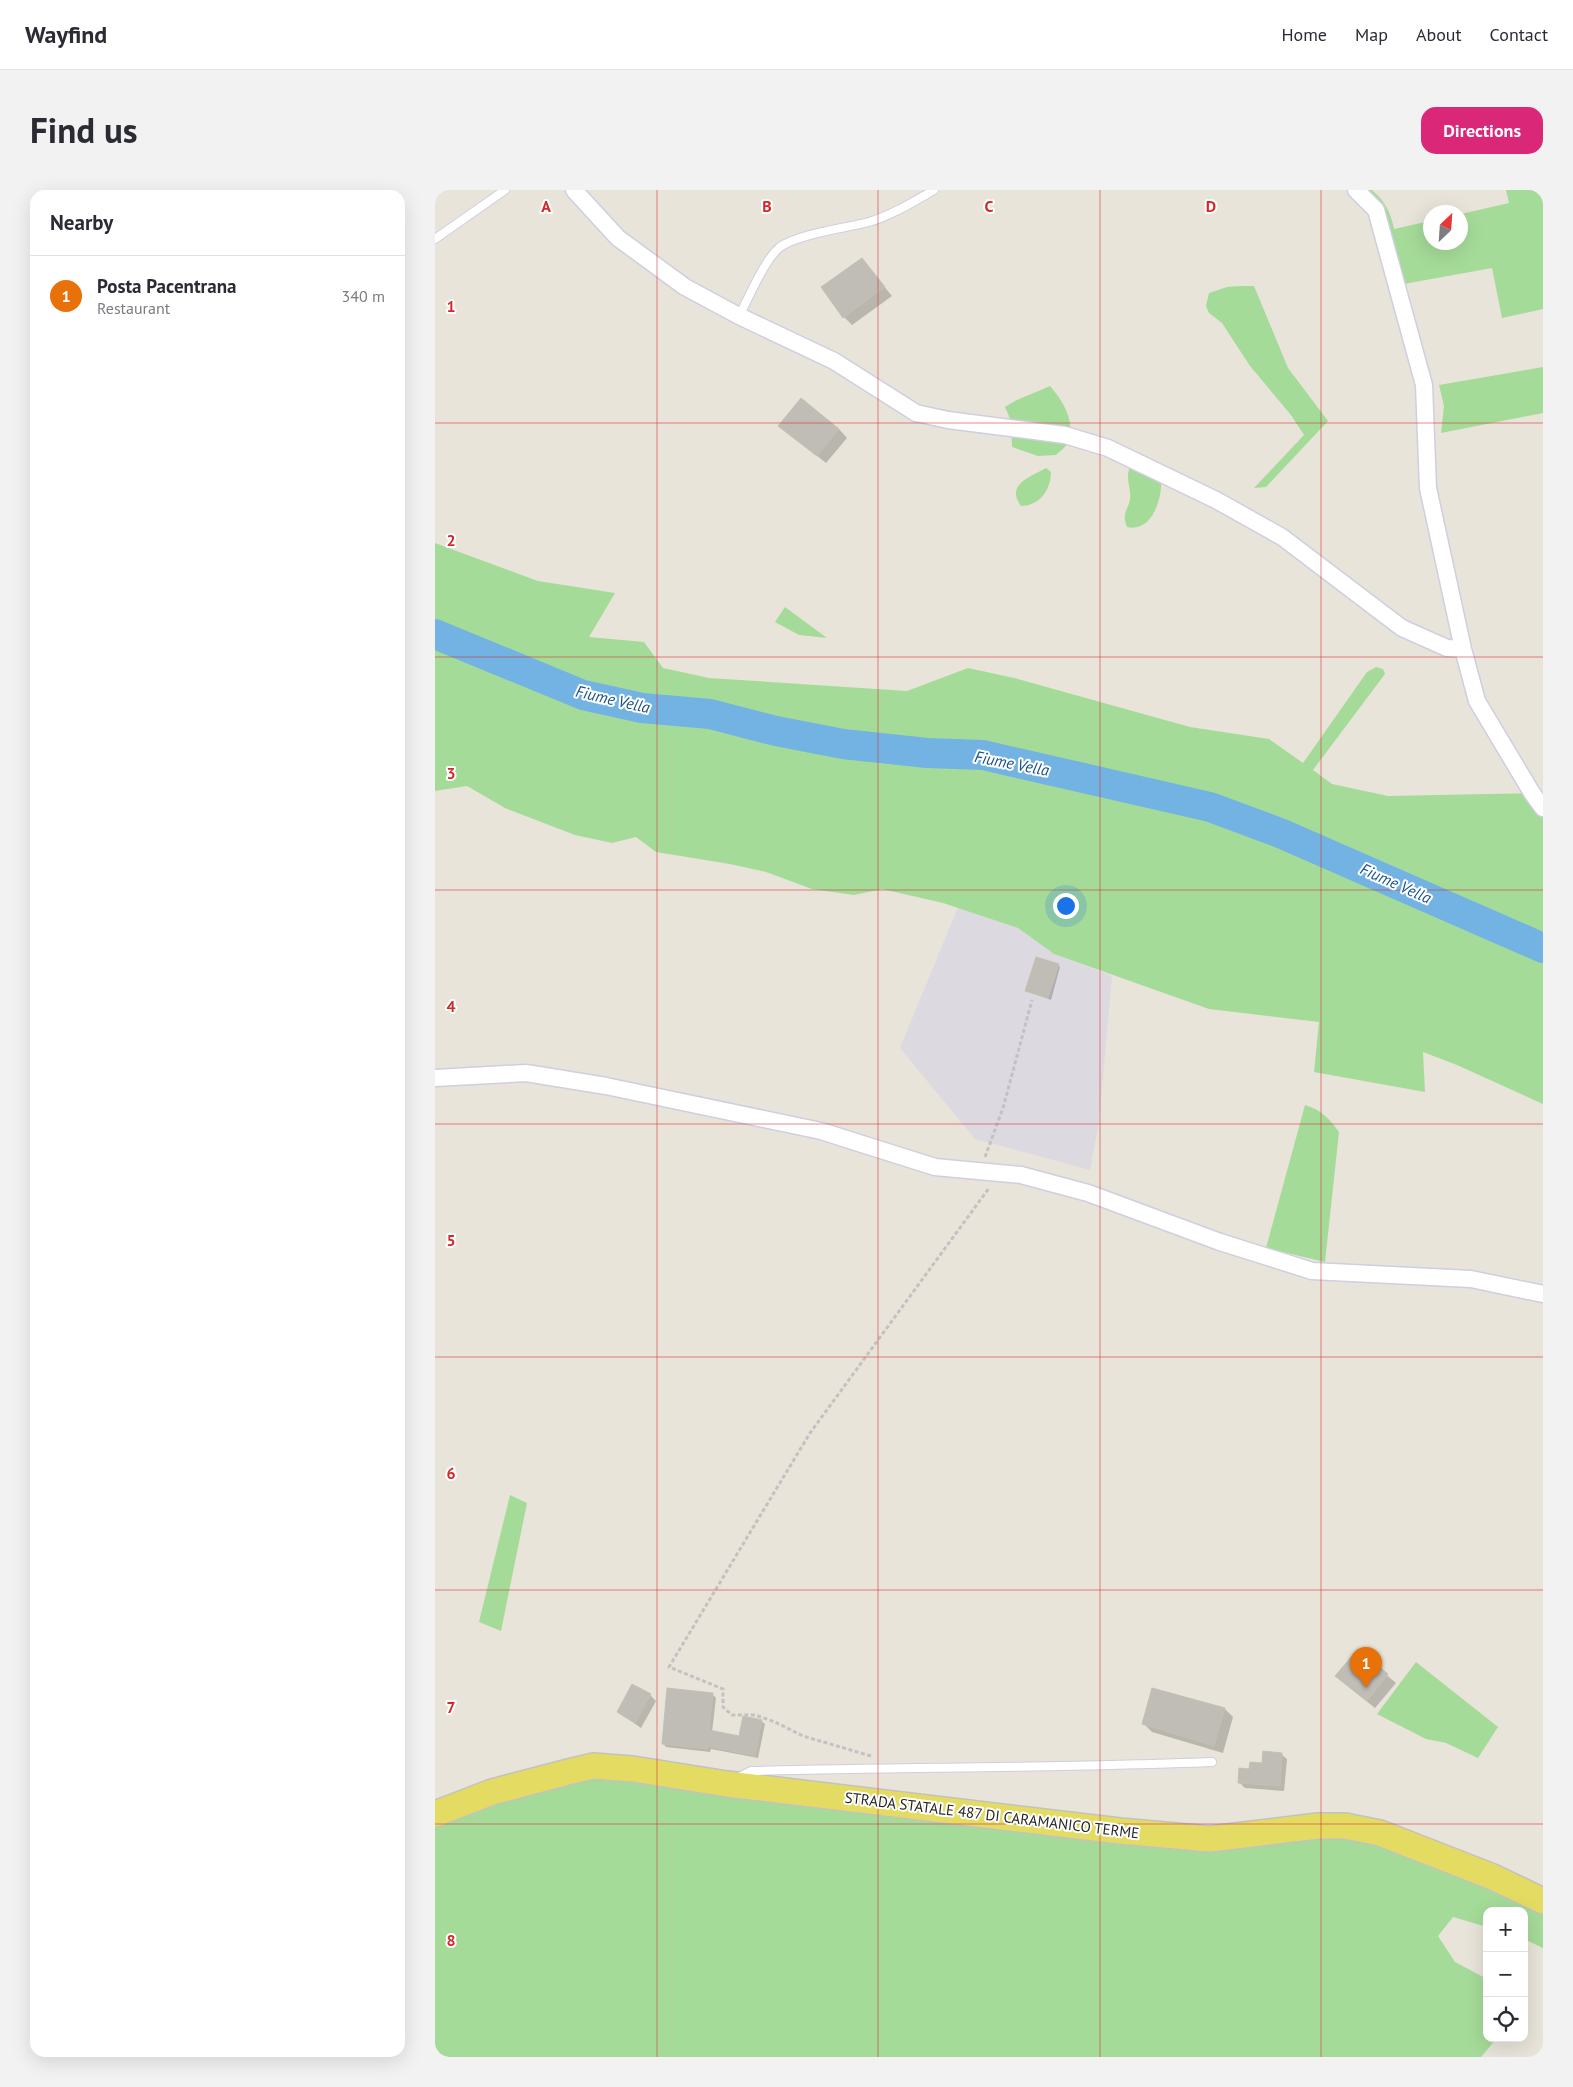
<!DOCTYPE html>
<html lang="en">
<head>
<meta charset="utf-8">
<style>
  body { margin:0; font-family:"PT Sans",sans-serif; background:#f2f2f3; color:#2b2b33 }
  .controls { position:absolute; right:15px; bottom:15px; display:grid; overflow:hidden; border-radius:10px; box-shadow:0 5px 20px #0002 }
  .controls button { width:45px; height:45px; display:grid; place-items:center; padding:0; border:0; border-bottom:1px solid #e1e1e2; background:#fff; color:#2b2b33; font:25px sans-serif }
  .compass { position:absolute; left:988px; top:15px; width:45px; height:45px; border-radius:50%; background:#fff; box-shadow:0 5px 20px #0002; rotate:25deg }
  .you { position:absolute; left:630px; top:715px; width:18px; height:18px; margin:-12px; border:4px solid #fff; border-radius:50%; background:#1a73e8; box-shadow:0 0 0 8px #1a73e833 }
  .badge { display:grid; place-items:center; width:32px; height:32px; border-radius:50%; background:#db2777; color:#fff; font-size:16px; font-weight:700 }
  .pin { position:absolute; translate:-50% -41px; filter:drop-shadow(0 1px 2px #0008) }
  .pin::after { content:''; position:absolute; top:26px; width:18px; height:15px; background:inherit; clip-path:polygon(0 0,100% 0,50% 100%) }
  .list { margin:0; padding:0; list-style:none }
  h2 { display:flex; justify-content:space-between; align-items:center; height:65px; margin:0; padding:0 20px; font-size:21px }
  h2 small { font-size:16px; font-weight:400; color:#7c7c81 }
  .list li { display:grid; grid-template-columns:32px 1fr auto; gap:15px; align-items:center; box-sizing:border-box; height:80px; padding:0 20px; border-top:1px solid #e1e1e2 }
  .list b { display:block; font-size:19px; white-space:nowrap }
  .list p { margin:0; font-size:16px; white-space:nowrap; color:#7c7c81 }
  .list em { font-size:16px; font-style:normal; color:#7c7c81 }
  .icon { flex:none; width:28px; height:28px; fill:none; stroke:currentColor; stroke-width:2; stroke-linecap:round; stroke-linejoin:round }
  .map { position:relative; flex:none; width:1108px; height:1867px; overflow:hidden; border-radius:15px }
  header { display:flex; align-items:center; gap:30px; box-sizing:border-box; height:70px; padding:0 25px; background:#fff; border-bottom:1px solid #e1e1e2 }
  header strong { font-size:24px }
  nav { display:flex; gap:28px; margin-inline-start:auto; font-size:18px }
  .intro { display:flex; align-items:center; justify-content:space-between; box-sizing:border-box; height:120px; padding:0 30px }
  h1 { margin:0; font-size:35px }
  .button { padding:12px 22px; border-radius:15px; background:#db2777; color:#fff; font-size:18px; font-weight:700 }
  main { display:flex; gap:30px; padding:0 30px }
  aside { flex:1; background:#fff; border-radius:15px; box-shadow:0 5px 20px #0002 }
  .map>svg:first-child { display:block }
  .industrial { fill:#ddd9e1 }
  .green { fill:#a5db99 }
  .shadow { fill:#0003 }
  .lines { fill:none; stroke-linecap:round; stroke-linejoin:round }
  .river { stroke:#72b3e3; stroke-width:30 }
  .building { fill:#c0bdb6; stroke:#c3c0b3 }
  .lane-casing { stroke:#cecfdf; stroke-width:10 }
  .street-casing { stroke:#cecfdf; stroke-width:19 }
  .primary-casing { stroke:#c2c2c2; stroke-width:28 }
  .path { stroke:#c2c2c2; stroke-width:3; stroke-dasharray:4 2.5; stroke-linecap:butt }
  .lane { stroke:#fff; stroke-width:8 }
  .street { stroke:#fff; stroke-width:16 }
  .primary { stroke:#e4db62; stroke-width:25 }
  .grid { fill:none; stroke:#d62828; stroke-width:1; stroke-opacity:0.55 }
  .labels { text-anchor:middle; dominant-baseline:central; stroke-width:4; stroke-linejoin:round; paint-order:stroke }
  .street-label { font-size:15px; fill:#262626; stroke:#fff }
  .water-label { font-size:16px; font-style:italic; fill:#17508a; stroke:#fff }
  .grid-label { font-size:16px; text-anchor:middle; font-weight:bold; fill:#d62828; stroke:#fff; stroke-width:4; stroke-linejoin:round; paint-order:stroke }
</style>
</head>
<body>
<header>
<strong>Wayfind</strong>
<nav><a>Home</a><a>Map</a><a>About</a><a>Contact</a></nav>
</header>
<div class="intro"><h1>Find us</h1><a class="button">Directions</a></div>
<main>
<aside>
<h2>Nearby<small></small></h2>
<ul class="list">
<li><span class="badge" style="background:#e8710a">1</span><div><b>Posta Pacentrana</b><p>Restaurant</p></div><em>340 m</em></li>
</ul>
</aside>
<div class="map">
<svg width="1108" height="1867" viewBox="0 0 1108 1867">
  <rect width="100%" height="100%" fill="#e8e4d9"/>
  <path class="industrial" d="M523 717 583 738 619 764 677 786 664 932 655 980 540 949 465 858Z"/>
  <path class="green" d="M928 0H937C950 11 956 23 959 39L995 31 996 52H1026V24L1074 13 1071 0H1108V119L1067 128 1057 78 969 94Z
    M806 96H819L853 178 893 231 831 297 819 298 869 245 856 225 815 176 787 133 774 123 771 116 774 103 792 97Z
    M1108 177V223L1006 243 1009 216 1004 195Z
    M615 196C628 211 642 233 632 254 630 258 624 262 621 265L603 266 577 257 576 231 570 217C585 207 600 203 615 196Z
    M697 273 726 287C728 306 718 343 692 337 685 321 697 317 695 303 694 291 690 285 697 273Z
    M611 278 616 282C616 299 605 316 586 316 570 294 596 287 611 278Z
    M0 353 103 391 180 403 154 447 209 452 228 478 274 488 472 501 533 478 579 488 755 537 834 549 868 573 932 482 941 477 948 479 950 484 878 580 897 594 953 606 1097 603 1108 618V914L1022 875 988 862 990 902 879 882 884 832 774 819 619 764 583 738 508 713 447 699 419 705 377 699 331 682 295 674 221 662 201 647 177 653 140 645 70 618 32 596 0 601Z
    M350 417 392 448 364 445 340 432Z
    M870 915C886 920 894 928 904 942L890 1072 831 1058Z
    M75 1305 92 1313 66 1441 44 1432Z
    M981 1472 1063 1537 1043 1568 1011 1553 991 1549 942 1524Z
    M133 1582 685 1641 910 1637 1108 1711V1758L1089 1749V1721H1052V1737L1018 1727 1003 1746 1020 1772 1052 1789V1848H1062L1046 1867H0V1625Z"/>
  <path class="shadow" d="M427 70 457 106 417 135 409 127Z
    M345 236 404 239 412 248 391 273Z
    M623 775 625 777 616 810 592 801Z
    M923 1461 961 1493 940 1518 910 1494Z
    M198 1496 216 1506 221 1511 206 1538 183 1522Z
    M277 1504 281 1508 277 1542 305 1548 326 1531 330 1534 323 1568 276 1559 275 1562 231 1557 228 1553Z
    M790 1519 798 1527 788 1563 717 1542 709 1534Z
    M846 1564 852 1569 849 1601 810 1598 805 1593 815 1580Z"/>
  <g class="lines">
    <path class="river" d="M0 444 148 505 207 518 275 524 341 541 408 554 492 563 548 565 775 617 845 643 1108 758"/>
  </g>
  <path class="building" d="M427 68 450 97 408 128 386 97Z
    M366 208 404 239 382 266 343 236Z
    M601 767 624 774 613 808 590 801Z
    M923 1459 953 1484 932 1511 900 1486Z
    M197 1494 216 1504 200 1533 182 1522Z
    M232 1498 278 1503 274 1540 304 1546 308 1526 327 1530 320 1566 272 1556V1559L227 1554Z
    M717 1498 790 1518 779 1556 707 1534Z
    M828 1561 847 1563 845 1596 803 1593 804 1578 814 1579 815 1572 827 1573Z"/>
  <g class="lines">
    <g class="lane-casing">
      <path id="lane" d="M0 49 70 0
        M304 126C314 108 329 70 345 57 363 44 411 38 434 32 457 25 478 12 499 0
        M302 1588 316 1581C470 1577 624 1578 777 1572"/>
    </g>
    <g class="street-casing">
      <path id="street" d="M139 0 183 48 250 97 304 126 399 171 481 223 513 230 630 245 673 258 781 310 847 347 967 438 1012 458 1028 459
        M921 0 941 20 989 195 993 298 1028 459 1042 511 1097 603 1108 618
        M0 888 91 883 171 896 386 941 500 977 586 985 653 1003 785 1052 877 1081 1036 1089 1108 1104"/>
    </g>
    <g class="primary-casing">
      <path id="primary" d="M0 1624 57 1602 133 1582 158 1576 198 1579 292 1594 685 1641 775 1649 883 1636H910L945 1643 1058 1687 1108 1711"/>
    </g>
    <path class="path" d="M550 967 568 918 597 810
      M436 1566 368 1546 340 1532 320 1525H297L288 1517V1499L234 1477 375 1243 554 998"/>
    <use href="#lane" class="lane"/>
    <use href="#street" class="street"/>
    <use href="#primary" class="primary"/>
  </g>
  <path class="grid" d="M222 0V1867M443 0V1867M665 0V1867M886 0V1867M0 233H1108M0 467H1108M0 700H1108M0 934H1108M0 1167H1108M0 1400H1108M0 1634H1108"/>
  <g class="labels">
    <g class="street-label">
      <text transform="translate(557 1625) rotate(7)">STRADA STATALE 487 DI CARAMANICO TERME</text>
    </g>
    <g class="water-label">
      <text transform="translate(178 509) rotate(13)">Fiume Vella</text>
      <text transform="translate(577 573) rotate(11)">Fiume Vella</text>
      <text transform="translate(961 693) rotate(24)">Fiume Vella</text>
    </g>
  </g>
  <g class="grid-label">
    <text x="111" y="22">A</text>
    <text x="332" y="22">B</text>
    <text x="554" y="22">C</text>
    <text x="776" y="22">D</text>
    <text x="16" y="122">1</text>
    <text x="16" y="356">2</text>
    <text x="16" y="589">3</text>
    <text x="16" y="822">4</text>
    <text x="16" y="1056">5</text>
    <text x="16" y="1289">6</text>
    <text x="16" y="1523">7</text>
    <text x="16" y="1756">8</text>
  </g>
</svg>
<div class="controls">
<button>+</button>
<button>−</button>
<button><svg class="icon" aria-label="locate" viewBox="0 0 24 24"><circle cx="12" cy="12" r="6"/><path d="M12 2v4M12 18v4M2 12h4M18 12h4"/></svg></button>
</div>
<svg class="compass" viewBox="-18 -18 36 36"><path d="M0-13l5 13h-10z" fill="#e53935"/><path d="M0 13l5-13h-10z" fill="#7c7c81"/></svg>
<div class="you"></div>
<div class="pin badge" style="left:931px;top:1498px;background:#e8710a">1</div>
</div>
</main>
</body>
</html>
